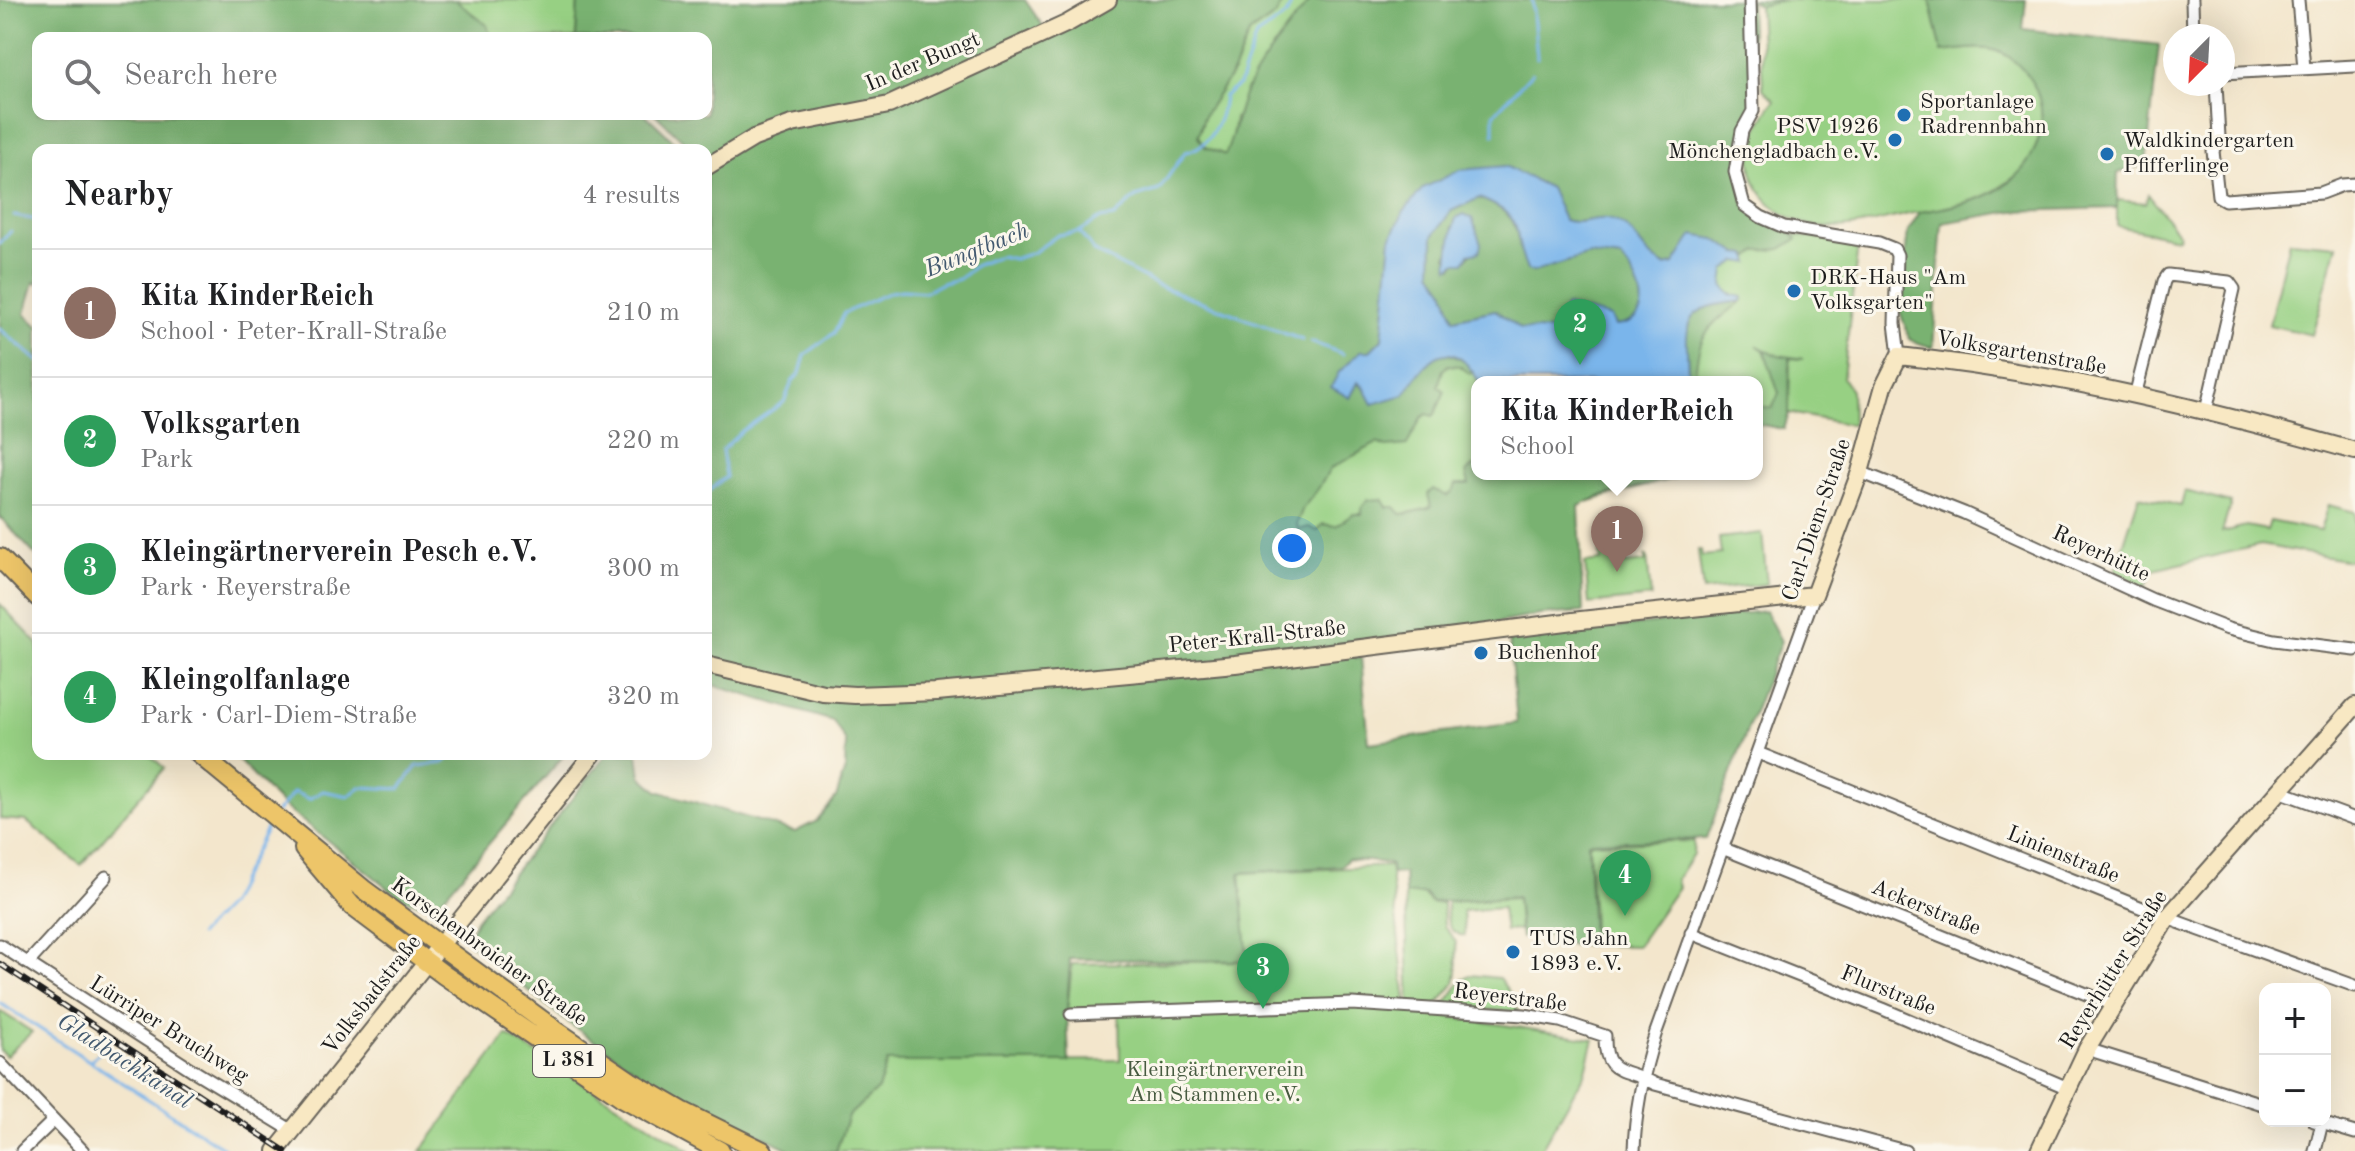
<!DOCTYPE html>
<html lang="en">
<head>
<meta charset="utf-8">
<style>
  body { margin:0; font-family:"Old Standard TT",serif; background:#f2f2f2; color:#202124 }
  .controls { position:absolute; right:24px; bottom:24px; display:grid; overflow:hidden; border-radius:16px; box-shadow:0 8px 32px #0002 }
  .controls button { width:72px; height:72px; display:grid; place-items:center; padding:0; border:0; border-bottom:2px solid #e0e0e0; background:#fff; color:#202124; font:40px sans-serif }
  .compass { position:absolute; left:2163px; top:24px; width:72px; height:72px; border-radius:50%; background:#fff; box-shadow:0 8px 32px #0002; rotate:204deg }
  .you { position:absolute; left:1292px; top:548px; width:28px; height:28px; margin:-20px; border:6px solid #fff; border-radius:50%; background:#1a73e8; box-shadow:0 0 0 12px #1a73e833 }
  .badge { display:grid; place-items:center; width:52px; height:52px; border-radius:50%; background:#1a73e8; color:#fff; font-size:26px; font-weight:700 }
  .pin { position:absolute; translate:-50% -66px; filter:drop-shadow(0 2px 4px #0008) }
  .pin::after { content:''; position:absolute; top:42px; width:28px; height:24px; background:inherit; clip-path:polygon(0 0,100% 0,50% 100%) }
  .popup { position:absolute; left:1471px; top:376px; width:292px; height:104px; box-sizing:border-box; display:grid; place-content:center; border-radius:16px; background:#fff; filter:drop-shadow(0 2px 6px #0005); font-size:26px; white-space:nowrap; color:#757577 }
  .popup b { font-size:30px; color:#202124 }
  .popup::after { content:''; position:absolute; left:50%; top:100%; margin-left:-16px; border:16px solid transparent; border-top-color:#fff }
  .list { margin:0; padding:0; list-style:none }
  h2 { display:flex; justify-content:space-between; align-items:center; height:104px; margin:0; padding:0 32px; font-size:34px }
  h2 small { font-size:26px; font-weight:400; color:#757577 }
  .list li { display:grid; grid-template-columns:52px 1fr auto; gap:24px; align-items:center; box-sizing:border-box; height:128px; padding:0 32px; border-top:2px solid #e0e0e0 }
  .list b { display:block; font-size:30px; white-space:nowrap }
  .list p { margin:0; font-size:26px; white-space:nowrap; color:#757577 }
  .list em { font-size:26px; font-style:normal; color:#757577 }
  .icon { flex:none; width:44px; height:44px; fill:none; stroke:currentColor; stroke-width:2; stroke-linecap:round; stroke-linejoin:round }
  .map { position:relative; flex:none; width:2355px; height:1151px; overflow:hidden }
  .search { position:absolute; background:#fff; box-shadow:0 8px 32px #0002; left:32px; top:32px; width:680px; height:88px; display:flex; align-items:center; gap:20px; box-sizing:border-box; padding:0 28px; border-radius:16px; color:#757577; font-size:30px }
  .panel { position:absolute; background:#fff; box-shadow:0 8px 32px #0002; left:32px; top:144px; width:680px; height:616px; border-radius:16px }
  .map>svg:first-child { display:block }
  .green { fill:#97d083; stroke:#5a7650; stroke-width:2 }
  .forest { fill:#79b271; stroke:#4a6746; stroke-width:2; fill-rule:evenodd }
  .water { fill:#7ab5eb; stroke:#4b6884; stroke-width:2; fill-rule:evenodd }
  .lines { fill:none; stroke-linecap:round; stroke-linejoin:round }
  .stream { stroke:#7ab5eb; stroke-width:3 }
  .street-casing { stroke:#67635a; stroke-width:15 }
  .secondary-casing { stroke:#67635a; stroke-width:20 }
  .primary-casing { stroke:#67635a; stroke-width:22 }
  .street { stroke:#fff; stroke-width:11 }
  .secondary { stroke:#f8e8c3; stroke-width:16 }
  .primary { stroke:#edc569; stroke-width:18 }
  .rail-casing { stroke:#1c1c1c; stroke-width:6 }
  .rail { stroke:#fbf7ec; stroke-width:3; stroke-dasharray:9; stroke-linecap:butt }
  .poi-dot { fill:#1f6fb2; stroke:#fbf7ec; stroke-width:3 }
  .labels { text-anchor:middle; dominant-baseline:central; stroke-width:6; stroke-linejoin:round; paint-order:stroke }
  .shield { fill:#fbf7ec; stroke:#5f5e5a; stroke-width:2 }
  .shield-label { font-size:20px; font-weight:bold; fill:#1c1c1c }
  .street-label { font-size:22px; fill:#1c1c1c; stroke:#fbf7ec }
  .poi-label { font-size:22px; fill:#1c1c1c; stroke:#fbf7ec; text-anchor:start }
  .park-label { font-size:22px; fill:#475b40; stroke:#fbf7ec }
  .water-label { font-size:24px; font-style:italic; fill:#42596f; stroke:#fbf7ec }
</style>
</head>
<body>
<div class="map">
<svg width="2355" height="1151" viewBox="0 0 2355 1151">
  <rect width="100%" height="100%" fill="#fbf7ec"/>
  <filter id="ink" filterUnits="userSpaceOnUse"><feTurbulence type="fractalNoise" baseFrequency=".0125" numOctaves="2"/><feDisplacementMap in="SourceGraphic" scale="16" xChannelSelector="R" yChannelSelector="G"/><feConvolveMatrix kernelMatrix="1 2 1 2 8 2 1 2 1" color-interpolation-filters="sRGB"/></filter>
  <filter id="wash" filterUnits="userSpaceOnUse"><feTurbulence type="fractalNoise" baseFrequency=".006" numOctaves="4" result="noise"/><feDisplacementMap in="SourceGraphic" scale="32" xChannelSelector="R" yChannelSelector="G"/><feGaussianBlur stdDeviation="1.8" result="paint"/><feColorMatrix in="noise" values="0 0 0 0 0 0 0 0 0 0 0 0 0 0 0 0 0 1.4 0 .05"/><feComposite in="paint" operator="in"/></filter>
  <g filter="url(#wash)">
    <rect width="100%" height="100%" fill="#f3e6cc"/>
    <path class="green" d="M455 0H578L576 38H491L486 25Z
      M1283 0H1313L1235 118 1231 143 1225 155 1205 147 1198 136 1205 114 1234 70 1249 34 1276 15Z
      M1785 0H1930L1942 52C1961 50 1983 45 2002 53 2048 73 2054 137 2021 171 2011 181 1999 189 1986 195 1962 206 1935 209 1909 214 1880 220 1850 231 1819 227 1796 223 1777 213 1763 195 1739 165 1755 126 1775 100L1763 89 1759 6Z
      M1457 150 1715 203 1796 235 1858 245 1843 378 1851 390 1852 425 1789 413 1784 429 1757 424V382H1477V474H1676V478L1285 583 1320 387Z
      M2148 194 2179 234 2178 238 2117 226V200L2146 203Z
      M2289 241 2337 245 2312 335 2269 325Z
      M2185 491 2231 503 2222 532 2246 526 2267 530 2270 521 2320 531 2328 505 2355 512V562L2261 545 2153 570 2145 588 2115 571 2139 496 2181 506Z
      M1762 533 1767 584 1703 591 1698 550H1701L1702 556 1721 554 1719 538Z
      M1624 549 1625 564 1645 562V556H1647L1651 597 1589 604 1585 563 1601 561 1600 552Z
      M0 604 38 644V754H149L164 768 81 865 26 821 0 819Z
      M1694 841 1693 854 1676 880 1678 887 1637 946 1594 945 1589 843Z
      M1390 866 1407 1010 1594 1039 1585 1074 1540 1151H836L848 1116 878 1089 887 1062 1120 1060 1119 1007 1067 1011 1072 964 1247 961 1240 873Z
      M1416 893 1424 895 1431 903H1443L1444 926 1456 942 1457 972 1455 983 1436 1006 1410 1004 1405 895Z
      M1517 898 1519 930 1505 931 1502 908 1463 911 1465 936C1445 933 1447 919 1447 902Z
      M1470 975 1499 978 1509 992 1518 1012 1443 1007 1463 979Z
      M0 1011 32 1032 6 1056 0 1050Z
      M507 1035 691 1151H421Z"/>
    <path class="forest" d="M0 0H455L487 25 491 38H38V114H645L683 150H38V283L34 282 25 314 38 326V558L0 517Z
      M578 0H1025L1047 32 1111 0H1283L1276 15 1249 34 1234 70 1205 114 1198 136 1205 147 1225 155C1235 134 1236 110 1247 88 1259 65 1293 20 1311 0H1785L1759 6 1750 0 1753 111 1737 150 1744 205 1784 227 1797 239 1781 249 1758 251 1750 257 1748 254 1737 253 1715 239 1674 264 1665 266C1641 253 1641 239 1624 227 1600 209 1584 228 1564 220L1550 188 1505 166 1391 238 1382 339 1370 351H1361L1339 372 1364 387 1404 395C1414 379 1430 345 1454 356 1463 360 1468 363 1473 371L1470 374 1460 366 1448 365 1443 370 1438 386 1445 391 1435 414 1433 416 1427 414 1421 418 1407 445 1386 447 1377 443 1331 468 1318 489 1303 508 1297 523 1298 530 1309 527 1317 531 1323 524 1336 526 1353 514H1362V507L1368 500 1382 499 1387 507H1395L1401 514C1412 513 1421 510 1431 507L1428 494 1433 489 1447 496 1454 490 1456 484H1469L1466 472 1473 466H1477V474H1676V478L1598 497 1579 506 1583 612 1540 615 1356 648 1355 658 1361 657 1369 743 1517 723 1509 639 1765 611 1781 641 1706 839 1588 842 1592 945H1572L1553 935 1521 938 1517 897 1431 902 1425 894H1405L1404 873 1392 874 1391 865C1381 860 1360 862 1348 859L1341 866 1240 873 1248 961 1070 959 1067 1011 1069 1062H887L878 1089 848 1116 836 1151H792L648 1078 567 1022 467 941 476 920 607 754H638L641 776 658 791 795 832 817 821 836 798 845 769 846 742 833 721 706 683V150H693L655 114H706V38H576Z
      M1930 0H2026L2023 29 2159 45 2146 164 2118 173 2117 208 2013 211 1942 223 1933 348 1910 340 1899 309 1908 231 1920 212C1947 207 1978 203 2001 188 2043 161 2057 105 2021 68 2015 62 2010 56 2002 53 1983 45 1961 50 1942 52Z
      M1479 198C1536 221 1504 238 1533 272L1589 255 1622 259C1636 277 1659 317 1621 325 1607 328 1592 328 1577 329 1561 330 1537 334 1521 329 1512 325 1503 315 1495 310L1454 319 1444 289 1432 272 1433 236 1451 211ZM1452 227H1476L1477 236 1481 244 1464 261 1457 262 1453 267 1447 256 1454 236Z
      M1742 301C1706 330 1697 333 1695 382H1681L1688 374C1686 319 1680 308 1742 301Z
      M1756 345 1773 354 1803 359 1790 358 1789 413 1784 429 1757 424V406L1772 408 1779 394 1764 350Z
      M232 754H565L442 899C423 906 414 905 397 895L282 805Z"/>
    <path class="water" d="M1505 166 1550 188 1564 220C1584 228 1600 209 1624 226 1641 239 1641 253 1665 266L1674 264 1693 235 1715 239 1737 253 1748 254 1750 263 1738 261 1725 270 1723 285 1730 294 1743 297 1742 301C1680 308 1686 319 1688 374L1681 382H1479C1450 329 1427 360 1404 395L1373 404 1364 387 1358 382 1350 398 1331 387 1339 372 1361 351H1370L1382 339 1391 238 1403 213 1423 188 1460 170ZM1479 198C1531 219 1509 230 1527 270L1533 272 1589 255 1622 259C1639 281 1659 321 1615 326L1611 317 1566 306 1550 331 1521 329 1495 310 1454 319 1444 289 1432 272 1433 236 1451 211Z
      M1464 214 1472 218 1481 244 1479 252 1469 254 1464 262H1457L1449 268C1447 261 1453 225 1456 218Z"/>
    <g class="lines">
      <path class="stream" d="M1532 0 1537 58
        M1494 135V114L1532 73
        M14 216 38 220
        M1079 232 1095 252 1157 285 1302 340
        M0 243 11 231
        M0 329 38 361
        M1311 342 1343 354
        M706 493 726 477 722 450 743 430 784 402 792 382 800 373 805 355 834 333 844 313 890 292 903 290 925 292 942 283 959 279 976 265 1000 256 1014 259 1034 252 1058 235 1079 232 1099 219 1114 217 1136 197 1159 190 1185 152C1211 147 1222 120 1224 96L1239 85 1256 36 1286 16 1293 0
        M277 812 294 792 309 799 323 791 349 796 360 787 400 789 417 766 443 763 454 754
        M199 935 229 904 270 821
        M0 1003 228 1151
        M90 1061 102 1050"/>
    </g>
  </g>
  <g filter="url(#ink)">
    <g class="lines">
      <g class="street-casing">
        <path id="street" d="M1750 0 1753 111 1742 131 1735 172 1744 205 1761 217 1784 227 1879 243 1894 249 1897 255 1895 323 1899 356
          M2192 0 2193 36
          M2298 0 2304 68
          M2223 73 2355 66
          M2216 84 2219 137 2213 151 2218 196 2225 200 2321 193 2342 185 2355 184
          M2135 396 2164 281 2168 275 2229 282 2234 289 2206 411
          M1860 472 1964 513 2153 600 2228 629 2274 640 2355 650
          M1758 753 2167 918 2355 986
          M2279 791 2355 819
          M1722 848 2114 1005
          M1691 933 1883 1009 2068 1088
          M0 945 194 1071 291 1130
          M28 963 106 877
          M1071 1014 1352 1004 1524 1015 1560 1021 1605 1036C1604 1078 1626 1067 1655 1084L1905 1151
          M2087 1049 2265 1105
          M0 1063 83 1151
          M2314 1121 2355 1133
          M22 1151 54 1120
          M1634 1151C1635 1109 1643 1072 1656 1032L1814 595
          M2315 1151 2322 1123"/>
      </g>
      <g class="secondary-casing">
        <path id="secondary" d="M706 167 754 138 792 124 889 105 1068 23 1108 0
          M706 665 823 693 855 695 937 692 1235 664 1581 620 1814 595 1860 472 1884 386 1899 356C2053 372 2206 409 2355 451
          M276 1151 593 754
          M2039 1151 2087 1049 2167 918 2355 706"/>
      </g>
      <g class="primary-casing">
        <path id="primary" d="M0 558 38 597
          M199 754 363 889 558 1032 630 1081 682 1111 763 1151
          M304 849 352 906 444 975 622 1097 720 1151"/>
      </g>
      <use href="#street" class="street"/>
      <use href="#secondary" class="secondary"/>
      <use href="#primary" class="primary"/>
      <g class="rail-casing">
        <path id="rail" d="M0 964 285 1151"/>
      </g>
      <use href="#rail" class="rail"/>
    </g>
  </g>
  <g class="poi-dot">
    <circle cx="1904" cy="115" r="8"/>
    <circle cx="1895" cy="140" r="8"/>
    <circle cx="2107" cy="154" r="8"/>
    <circle cx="1794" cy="291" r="8"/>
    <circle cx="1481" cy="653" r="8"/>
    <circle cx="1513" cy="952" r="8"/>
  </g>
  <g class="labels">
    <rect class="shield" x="533" y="1045" width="72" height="32" rx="6"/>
    <g class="shield-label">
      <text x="569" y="1061">L 381</text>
    </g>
    <g class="street-label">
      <text transform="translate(923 62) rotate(-23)">In der Bungt</text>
      <text transform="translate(2021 353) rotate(10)">Volksgartenstraße</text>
      <text transform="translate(1817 520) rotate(-71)">Carl-Diem-Straße</text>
      <text transform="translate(2101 554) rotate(25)">Reyerhütte</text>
      <text transform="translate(1257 637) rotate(-6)">Peter-Krall-Straße</text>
      <text transform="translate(2063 855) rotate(22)">Linienstraße</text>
      <text transform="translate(1926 908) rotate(22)">Ackerstraße</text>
      <text transform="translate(489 952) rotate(36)">Korschenbroicher Straße</text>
      <text transform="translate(2114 970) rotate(-58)">Reyerhütter Straße</text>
      <text transform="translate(1888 991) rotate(22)">Flurstraße</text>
      <text transform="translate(372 995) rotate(-52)">Volksbadstraße</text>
      <text transform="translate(1510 998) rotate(7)">Reyerstraße</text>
      <text transform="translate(169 1030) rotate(32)">Lürriper Bruchweg</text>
    </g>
    <g class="poi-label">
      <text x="1920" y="102">Sportanlage<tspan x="1920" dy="25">Radrennbahn</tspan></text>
      <text x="1879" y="127" text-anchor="end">PSV 1926<tspan x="1879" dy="25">Mönchengladbach e.V.</tspan></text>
      <text x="2123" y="141">Waldkindergarten<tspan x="2123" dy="25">Pfifferlinge</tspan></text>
      <text x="1810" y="278">DRK-Haus "Am<tspan x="1810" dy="25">Volksgarten"</tspan></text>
      <text x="1497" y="653">Buchenhof</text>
      <text x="1529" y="939">TUS Jahn<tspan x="1529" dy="25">1893 e.V.</tspan></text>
    </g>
    <g class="park-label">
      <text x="1215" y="1070">Kleingärtnerverein<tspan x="1215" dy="25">Am Stammen e.V.</tspan></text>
    </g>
    <g class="water-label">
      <text transform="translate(977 251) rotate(-22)">Bungtbach</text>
      <text transform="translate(124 1062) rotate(33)">Gladbachkanal</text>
    </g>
  </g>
</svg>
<div class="controls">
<button>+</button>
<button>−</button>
</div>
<svg class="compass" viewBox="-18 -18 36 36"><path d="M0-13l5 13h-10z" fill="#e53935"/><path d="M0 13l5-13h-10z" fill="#757577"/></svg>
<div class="you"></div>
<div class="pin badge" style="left:1617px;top:572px;background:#8d6e63">1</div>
<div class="popup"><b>Kita KinderReich</b>School</div>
<div class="pin badge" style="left:1580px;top:365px;background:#2e9e5b">2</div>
<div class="pin badge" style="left:1263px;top:1009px;background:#2e9e5b">3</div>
<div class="pin badge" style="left:1625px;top:916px;background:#2e9e5b">4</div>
<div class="search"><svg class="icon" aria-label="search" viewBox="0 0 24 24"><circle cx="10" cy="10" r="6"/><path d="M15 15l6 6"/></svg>Search here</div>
<section class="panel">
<h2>Nearby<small>4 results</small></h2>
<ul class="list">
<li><span class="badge" style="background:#8d6e63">1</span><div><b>Kita KinderReich</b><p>School · Peter-Krall-Straße</p></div><em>210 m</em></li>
<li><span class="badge" style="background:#2e9e5b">2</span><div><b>Volksgarten</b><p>Park</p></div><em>220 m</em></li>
<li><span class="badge" style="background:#2e9e5b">3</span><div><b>Kleingärtnerverein Pesch e.V.</b><p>Park · Reyerstraße</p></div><em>300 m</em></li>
<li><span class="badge" style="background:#2e9e5b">4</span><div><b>Kleingolfanlage</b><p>Park · Carl-Diem-Straße</p></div><em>320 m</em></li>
</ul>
</section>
</div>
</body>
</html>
